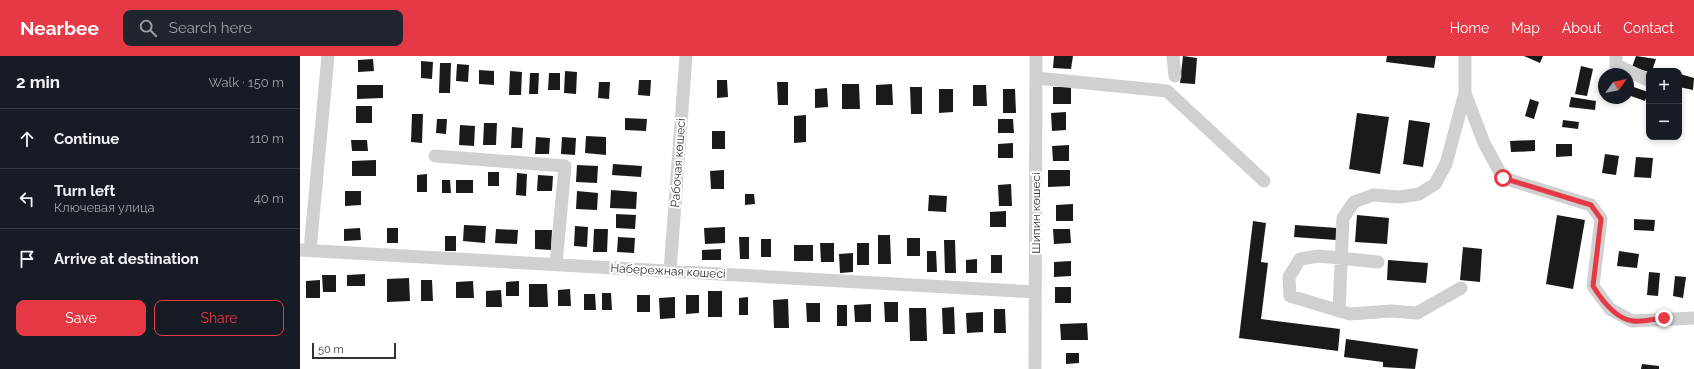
<!DOCTYPE html>
<html lang="en">
<head>
<meta charset="utf-8">
<style>
  body { margin:0; font-family:Raleway,sans-serif; background:#20242c; color:#f1f3f6 }
  .controls { position:absolute; right:12px; top:12px; display:grid; overflow:hidden; border-radius:8px; box-shadow:0 2px 6px #0003 }
  .controls button { width:36px; height:36px; display:grid; place-items:center; padding:0; border:0; border-bottom:1px solid #363941; background:#171b24; color:#f1f3f6; font:20px sans-serif }
  .compass { position:absolute; left:1298px; top:12px; width:36px; height:36px; border-radius:50%; background:#171b24; box-shadow:0 2px 6px #0003; rotate:57deg }
  .scale { position:absolute; left:12px; bottom:10px; width:84px; box-sizing:border-box; padding-left:4px; border:2px solid #333; border-top:0; font-size:11px; line-height:14px; white-space:nowrap; color:#333; -webkit-text-stroke:3px #fff; paint-order:stroke }
  .stop { position:absolute; width:12px; height:12px; margin:-9px; border:3px solid #e63946; border-radius:50%; background:#fff }
  .stop.end { background:#e63946; border-color:#fff; box-shadow:0 1px 4px #0008 }
  .list { margin:0; padding:0; list-style:none }
  h2 { display:flex; justify-content:space-between; align-items:center; height:52px; margin:0; padding:0 16px; font-size:17px }
  h2 small { font-size:13px; font-weight:400; color:#9ea1a6 }
  .list li { display:grid; grid-template-columns:26px 1fr auto; gap:12px; align-items:center; box-sizing:border-box; height:60px; padding:0 16px; border-top:1px solid #363941 }
  .list b { display:block; font-size:15px; white-space:nowrap }
  .list p { margin:0; font-size:13px; white-space:nowrap; color:#9ea1a6 }
  .list em { font-size:13px; font-style:normal; color:#9ea1a6 }
  .actions { display:flex; gap:8px; padding:12px 16px }
  .actions a { flex:1; padding:9px 0; border:1px solid #e63946; border-radius:8px; text-align:center; font-size:14px; color:#e63946 }
  .actions .main { background:#e63946; color:#fff }
  .icon { flex:none; width:22px; height:22px; fill:none; stroke:currentColor; stroke-width:2; stroke-linecap:round; stroke-linejoin:round }
  .map { position:relative; flex:none; width:1394px; height:313px; overflow:hidden }
  header { display:flex; align-items:center; gap:24px; box-sizing:border-box; height:56px; padding:0 20px; background:#e63946; color:#fff }
  header strong { font-size:19px }
  nav { display:flex; gap:22px; margin-inline-start:auto; font-size:14px }
  .search { width:280px; height:36px; background:#20242c; display:flex; align-items:center; gap:10px; box-sizing:border-box; padding:0 14px; border-radius:8px; color:#9ea1a6; font-size:15px }
  main { display:flex }
  aside { flex:1; background:#171b24 }
  .map>svg:first-child { display:block }
  .building { fill:#1a1a1a }
  .lines { fill:none; stroke-linecap:round; stroke-linejoin:round }
  .minor { stroke:#d0d0d0; stroke-width:13 }
  .route { stroke:#e63946; stroke-width:5 }
  .labels { text-anchor:middle; dominant-baseline:central; stroke-width:4; stroke-linejoin:round; paint-order:stroke }
  .street-label { font-size:12px; fill:#333; stroke:#fff }
</style>
</head>
<body>
<header>
<strong>Nearbee</strong>
<div class="search"><svg class="icon" aria-label="search" viewBox="0 0 24 24"><circle cx="10" cy="10" r="6"/><path d="M15 15l6 6"/></svg>Search here</div>
<nav><a>Home</a><a>Map</a><a>About</a><a>Contact</a></nav>
</header>
<main>
<aside>
<h2>2 min<small>Walk · 150 m</small></h2>
<ul class="list">
<li><svg class="icon" aria-label="ahead" viewBox="0 0 24 24"><path d="M12 20V5M6 11l6-6 6 6"/></svg><div><b>Continue</b></div><em>110 m</em></li>
<li><svg class="icon" aria-label="left" viewBox="0 0 24 24"><path d="M17 20v-9H6M10 6l-5 5 5 5"/></svg><div><b>Turn left</b><p>Ключевая улица</p></div><em>40 m</em></li>
<li><svg class="icon" aria-label="arrive" viewBox="0 0 24 24"><path d="M6 21V4h12l-3 4 3 4H6"/></svg><div><b>Arrive at destination</b></div></li>
</ul>
<div class="actions"><a class="main">Save</a><a>Share</a></div>
</aside>
<div class="map">
<svg width="1394" height="313" viewBox="0 0 1394 313">
  <rect width="100%" height="100%" fill="#fff"/>
  <path class="building" d="M754 0H773L771 13 753 12Z
    M883 0 897 2 895 28 880 27Z
    M1087 0H1136L1134 12 1086 6Z
    M1224 0H1243L1240 7Z
    M1336 0 1356 3 1352 15 1349 16 1332 11Z
    M73 3 74 15 58 16V4Z
    M121 5 133 6 132 23 121 22Z
    M140 7H151L150 37H139Z
    M157 8 169 9 168 26 156 25Z
    M1281 10 1293 13 1287 40 1275 38Z
    M179 14 194 15V29L179 28Z
    M210 15 222 16 221 39H209Z
    M265 15 277 16 276 38 264 37Z
    M230 17H239L238 38H229Z
    M249 17H260V34H248Z
    M1380 18 1394 22 1393 34 1379 31Z
    M339 24H351L350 40 338 39Z
    M417 24H427L428 41 417 42Z
    M299 26H310L309 43 298 42Z
    M477 26H488V49H478Z
    M542 28H559L560 53H542Z
    M592 28 593 49H576V29Z
    M57 29H83V42L57 43Z
    M673 29H686L687 50H673Z
    M1328 29 1348 36 1345 45 1328 39Z
    M610 31H622V58H611Z
    M753 31H771V48H753Z
    M527 32 528 51 515 52V33Z
    M639 33H653V56L639 57Z
    M703 33H715L716 57H703Z
    M1271 41 1296 45 1295 54 1269 51Z
    M1230 43 1239 46 1234 63 1225 60Z
    M56 50H72V67H56Z
    M766 56V74L752 75 751 57Z
    M1057 57 1089 61 1080 118 1049 113Z
    M112 58H123L122 87 111 86Z
    M506 59V86L494 87V60Z
    M325 62 347 63 346 75 325 74Z
    M137 63H147L146 78 136 77Z
    M698 63H713L714 77H698Z
    M1109 64 1130 67 1123 111 1103 108Z
    M1263 64 1279 66 1278 73 1262 71Z
    M184 67H197L196 89H183Z
    M160 69 175 70 174 90 159 89Z
    M212 71 223 72 222 92H211Z
    M412 75H425V93H412Z
    M286 80 306 81V99L285 97Z
    M236 81 250 82 249 98H235Z
    M262 81 276 82 275 99 261 98Z
    M51 84H67L68 95H52Z
    M1235 84V95L1211 96 1210 85Z
    M713 87V102H698V88Z
    M1256 88H1272V100L1256 101Z
    M769 89V105H753L752 90Z
    M1305 98 1319 100 1316 119 1302 117Z
    M1336 101 1353 102 1351 122 1334 121Z
    M76 104V120H52V105Z
    M313 108 342 110 341 121 312 119Z
    M277 109 298 110 297 127 276 126Z
    M424 114V133H411L410 115Z
    M748 114H770V130L748 131Z
    M188 116H199V130H188Z
    M217 117 227 118 226 140 216 139Z
    M127 118V136H117V119Z
    M238 119 253 120 252 135H237Z
    M142 124H150L151 137H142Z
    M156 124H173V137H156Z
    M711 128 712 150H699L698 129Z
    M311 134 337 136 336 153 310 152Z
    M45 135H61V149L45 150Z
    M277 135 298 137 297 154 276 153Z
    M445 138H454L455 148 445 149Z
    M629 139 647 140 646 156 628 155Z
    M773 148V165H756V149Z
    M706 155V171H690V156Z
    M316 158 336 159 335 173 316 172Z
    M1057 159 1089 162 1087 188 1055 186Z
    M1257 159 1285 164 1273 233 1246 228Z
    M1334 163 1355 164 1354 175 1334 174Z
    M953 165 966 167 961 206 968 207 961 263 1040 273 1038 295 939 282Z
    M164 169 186 170 185 187 163 185Z
    M995 169 1037 172 1036 184 994 181Z
    M275 170 288 171 287 191 274 190Z
    M425 171V187L405 188 404 172Z
    M60 172 61 184 44 185V173Z
    M87 172H98V187H87Z
    M196 173 218 174 217 188 195 187Z
    M294 173H308L307 196H293Z
    M753 173H770L771 187 754 188Z
    M235 174H252L251 194 235 193Z
    M578 179H590L591 208H578Z
    M145 180H156V195H145Z
    M318 181 335 182 334 197 317 196Z
    M439 181H449V203H440Z
    M607 182H620V200H607Z
    M461 183H471V201H461Z
    M644 184H655L656 217H645Z
    M520 187H534V206H521Z
    M557 187H569V209H557Z
    M494 189H513V205H494Z
    M1163 191 1182 193 1180 226 1160 224Z
    M421 193V204H402V194Z
    M627 195H636L637 216H627Z
    M1319 195 1339 198 1337 212 1317 210Z
    M553 197V216L540 217 539 198Z
    M691 199H702V217H691Z
    M677 203V217H666V204Z
    M1088 204 1128 207 1126 227 1087 224Z
    M771 205V220L754 221V206Z
    M1349 216 1360 217 1358 240 1347 239Z
    M65 218V230H47V219Z
    M22 219H36V236H23Z
    M1375 220 1386 221 1383 242 1373 240Z
    M109 222 110 245 87 246V223Z
    M20 224V242H6V225Z
    M121 224H132L133 245H121Z
    M173 225 174 242H156V226Z
    M219 225V240H206V226Z
    M229 228H247L248 251H229Z
    M755 231H771V247H755Z
    M270 233 271 250H258V234Z
    M201 234 202 251H186V235Z
    M408 235H422V261H408Z
    M302 237H311L312 254H302Z
    M284 238H295L296 254H284Z
    M337 239H350V256H337Z
    M386 239H399V257L386 258Z
    M375 241V262L360 263 359 242Z
    M448 241V259H439V242Z
    M488 243 489 272H474L473 244Z
    M584 246H598V266H585Z
    M506 247H520V266H507Z
    M571 248V266H555L554 249Z
    M537 249H547V270H537Z
    M654 251 655 278H643L642 252Z
    M609 252H626L627 285H610Z
    M694 253H705L706 277H694Z
    M683 256V276L667 277 666 257Z
    M787 267 788 284H761L760 268Z
    M1046 283 1118 293 1115 313 1083 311V306L1044 301Z
    M766 297H779V307L766 308Z
    M1342 308 1359 310V313H1341Z"/>
  <g class="lines">
    <path class="minor" d="M873 0 875 20
      M1316 0V9L1348 24
      M736 22 867 35 964 125
      M1165 37 1184 87 1203 122 1291 149 1301 163 1293 230 1310 253 1332 265 1394 262
      M135 100 265 110 256 208
      M0 194 735 236
      M10 194 28 0
      M1078 206 1019 200 1000 203 989 221 990 240 1050 258 1091 255 1117 257 1161 232
      M370 215 386 0
      M1039 255 1043 162 1054 146 1073 139 1100 141 1119 138 1135 128 1146 108 1165 37V0
      M735 313 736 0"/>
  </g>
  <g class="lines">
    <path class="route" d="M1203 122 1291 149 1301 163 1293 230C1301 243 1316 263 1333 265 1343 266 1355 263 1364 262"/>
  </g>
  <g class="labels">
    <g class="street-label">
      <text transform="translate(378 107) rotate(-86)">Рабочая көшесі</text>
      <text transform="translate(736 157) rotate(-90)">Шипин көшесі</text>
      <text transform="translate(368 215) rotate(3)">Набережная көшесі</text>
    </g>
  </g>
</svg>
<div class="controls">
<button>+</button>
<button>−</button>
</div>
<svg class="compass" viewBox="-18 -18 36 36"><path d="M0-13l5 13h-10z" fill="#e53935"/><path d="M0 13l5-13h-10z" fill="#9ea1a6"/></svg>
<div class="scale">50 m</div>
<div class="stop" style="left:1203px;top:122px"></div>
<div class="stop end" style="left:1364px;top:262px"></div>
</div>
</main>
</body>
</html>
